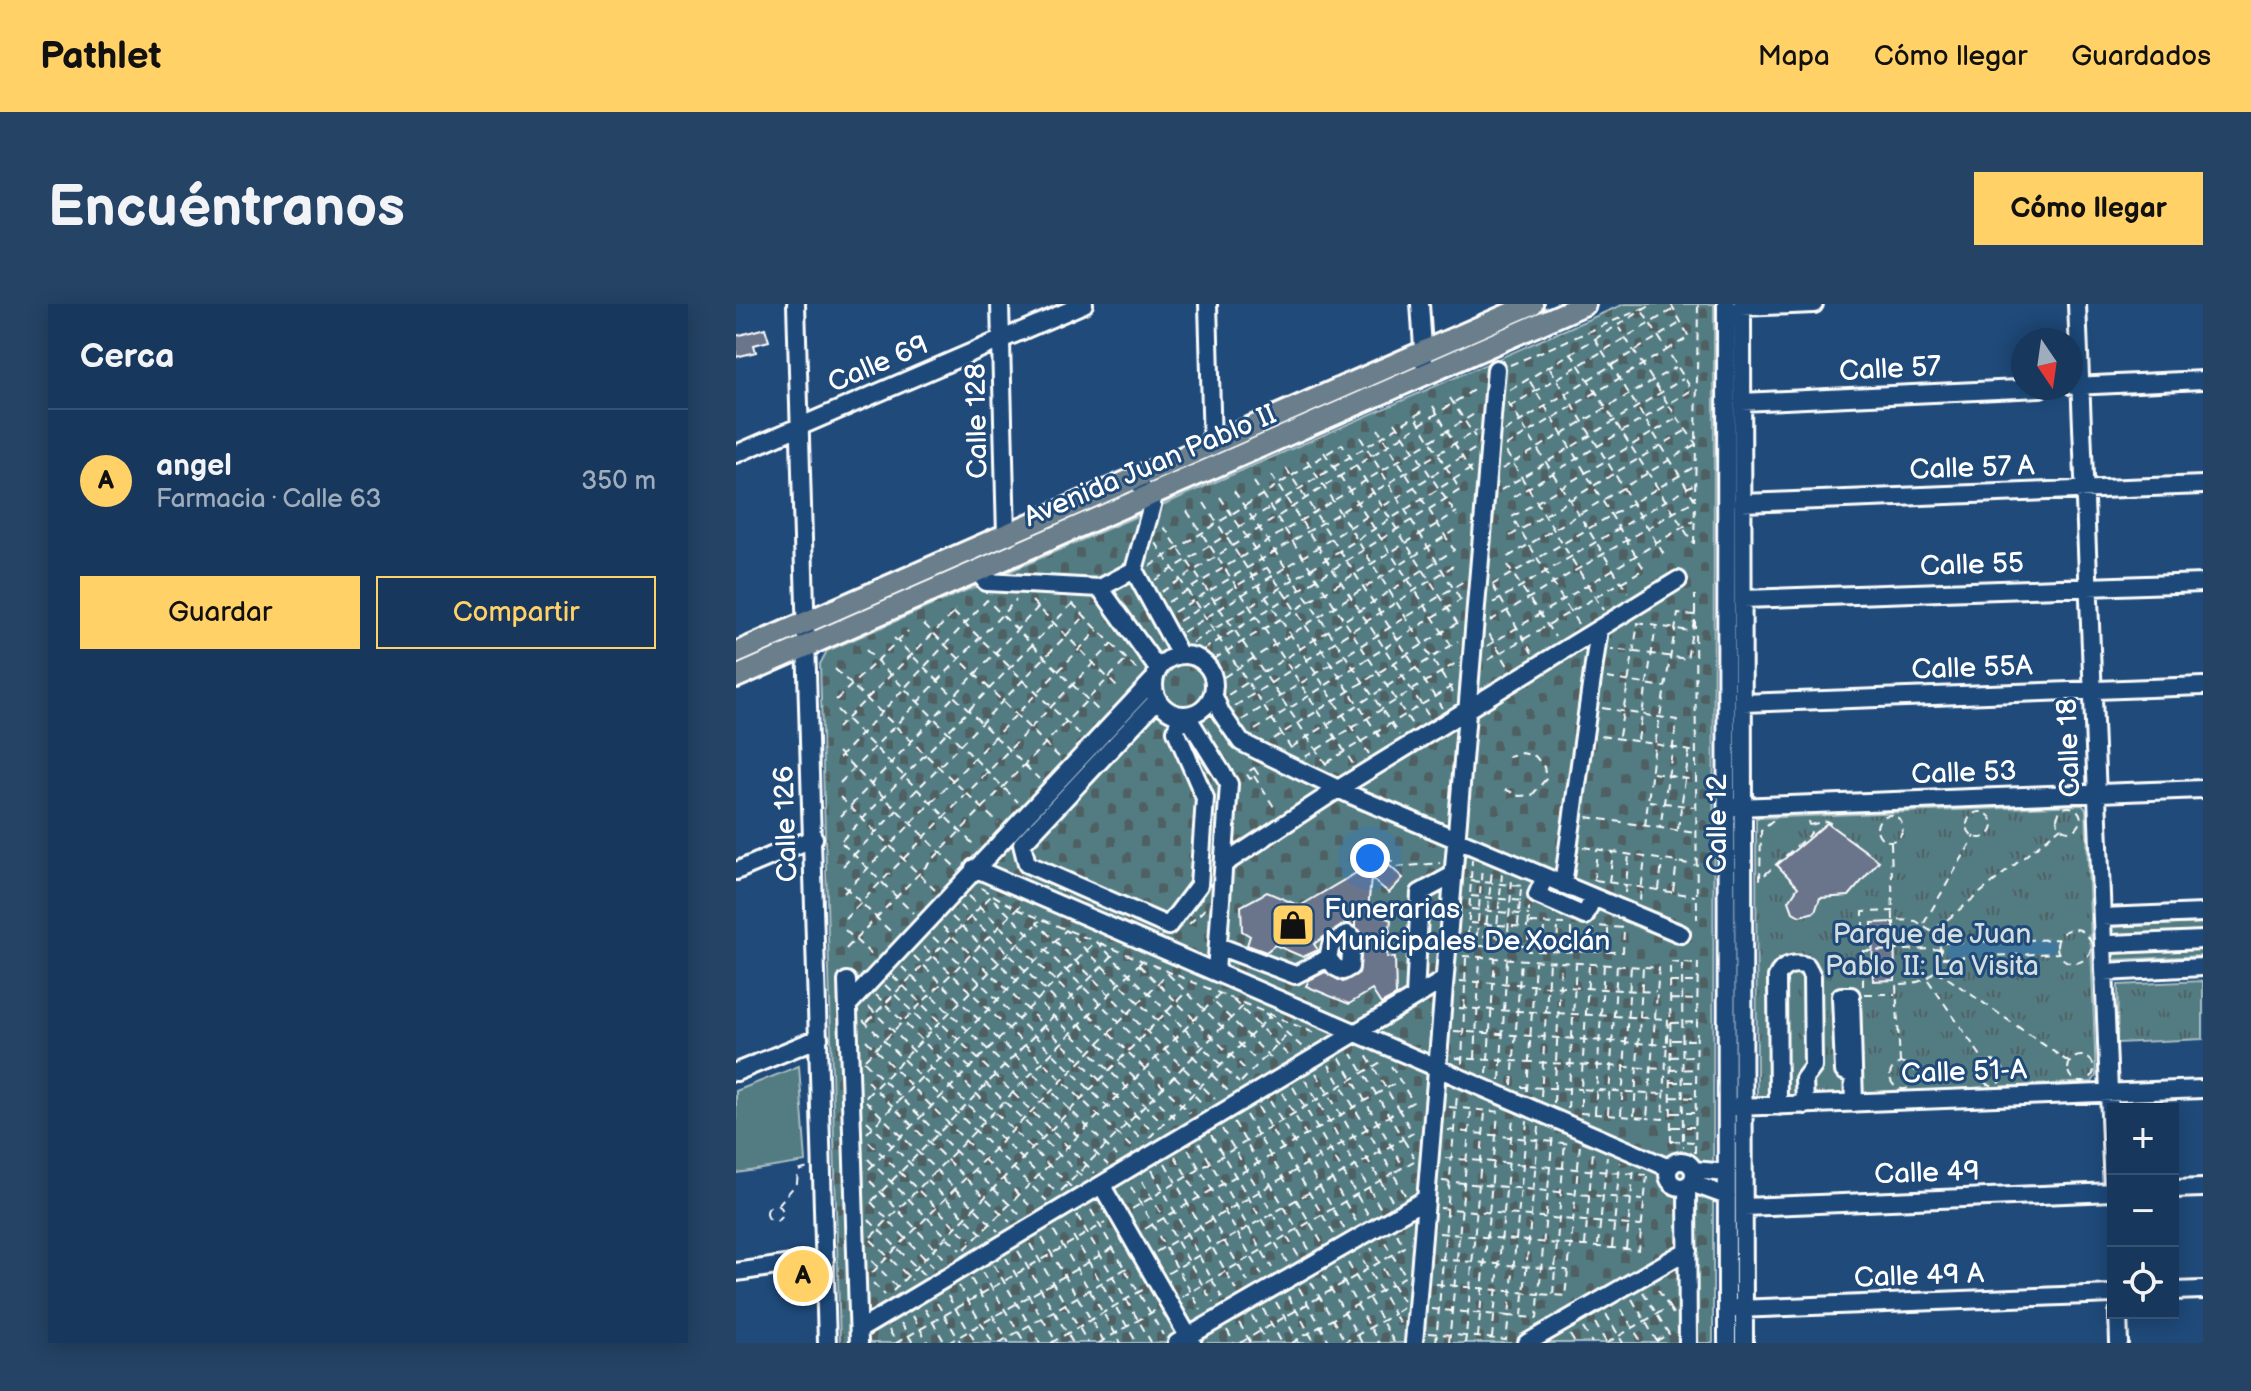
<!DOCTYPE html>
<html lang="es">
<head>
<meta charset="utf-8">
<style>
  body { margin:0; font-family:"Balsamiq Sans",sans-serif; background:#244365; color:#f1f3f6 }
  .controls { position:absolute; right:24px; bottom:24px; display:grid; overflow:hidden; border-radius:0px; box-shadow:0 4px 20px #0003 }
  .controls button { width:72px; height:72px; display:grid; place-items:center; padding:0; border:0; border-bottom:2px solid #365272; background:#17385c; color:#f1f3f6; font:40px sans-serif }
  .compass { position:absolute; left:1275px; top:24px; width:72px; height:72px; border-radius:50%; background:#17385c; box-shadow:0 4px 20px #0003; rotate:167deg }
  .you { position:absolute; left:634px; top:554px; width:28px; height:28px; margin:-20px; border:6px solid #fff; border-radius:50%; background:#1a73e8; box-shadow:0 0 0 12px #1a73e833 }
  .badge { display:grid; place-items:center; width:52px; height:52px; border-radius:50%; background:#ffd166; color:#111; font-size:26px; font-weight:700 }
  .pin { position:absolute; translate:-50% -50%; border:4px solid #fff; box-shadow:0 2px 8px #0006 }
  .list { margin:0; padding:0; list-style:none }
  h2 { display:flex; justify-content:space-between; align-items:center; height:104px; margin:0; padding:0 32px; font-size:34px }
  h2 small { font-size:26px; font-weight:400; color:#9eacbb }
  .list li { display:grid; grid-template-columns:52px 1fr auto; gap:24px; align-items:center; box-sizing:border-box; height:144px; padding:0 32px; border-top:2px solid #365272 }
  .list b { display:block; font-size:30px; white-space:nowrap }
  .list p { margin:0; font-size:26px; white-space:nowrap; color:#9eacbb }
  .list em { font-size:26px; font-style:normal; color:#9eacbb }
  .actions { display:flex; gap:16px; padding:24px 32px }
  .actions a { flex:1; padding:18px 0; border:2px solid #ffd166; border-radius:0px; text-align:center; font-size:28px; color:#ffd166 }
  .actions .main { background:#ffd166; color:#111 }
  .icon { flex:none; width:44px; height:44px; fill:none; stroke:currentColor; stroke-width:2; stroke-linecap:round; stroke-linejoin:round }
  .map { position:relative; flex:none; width:1467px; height:1039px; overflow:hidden; border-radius:0px }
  header { display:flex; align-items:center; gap:48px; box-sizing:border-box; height:112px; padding:0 40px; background:#ffd166; color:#111 }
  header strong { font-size:38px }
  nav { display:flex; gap:44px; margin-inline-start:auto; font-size:28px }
  .intro { display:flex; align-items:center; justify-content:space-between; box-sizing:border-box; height:192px; padding:0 48px }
  h1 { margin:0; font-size:56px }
  .button { padding:20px 36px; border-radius:0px; background:#ffd166; color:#111; font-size:28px; font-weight:700 }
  main { display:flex; gap:48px; padding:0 48px }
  aside { flex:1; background:#17385c; border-radius:0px; box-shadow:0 4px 20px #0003 }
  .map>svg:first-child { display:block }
  .grass { fill:#527b82; stroke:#a8bdc0; stroke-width:2 }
  .cemetery { fill:url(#cemetery-stones); stroke:#a8bdc0; stroke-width:2 }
  .park { fill:url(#park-tufts); stroke:#a8bdc0; stroke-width:2 }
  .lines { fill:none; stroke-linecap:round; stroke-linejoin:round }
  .canal { stroke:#40779c; stroke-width:14 }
  .building { fill:#6b748b; stroke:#fff; stroke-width:2 }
  .minor-casing { stroke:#fff; stroke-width:22 }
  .major-casing { stroke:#fff; stroke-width:26 }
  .path { stroke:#fff; stroke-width:2; stroke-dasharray:8 6; stroke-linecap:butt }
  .minor { stroke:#1f4a7a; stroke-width:16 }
  .major { stroke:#6b7e8b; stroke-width:20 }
  .labels { text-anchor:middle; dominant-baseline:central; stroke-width:6; stroke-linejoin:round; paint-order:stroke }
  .street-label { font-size:28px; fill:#fff; stroke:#1f4a7a }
  .poi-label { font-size:28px; fill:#fff; stroke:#1f4a7a; text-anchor:start }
  .park-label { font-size:28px; fill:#d4dee0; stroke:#1f4a7a }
</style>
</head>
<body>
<header>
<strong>Pathlet</strong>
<nav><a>Mapa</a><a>Cómo llegar</a><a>Guardados</a></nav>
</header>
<div class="intro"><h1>Encuéntranos</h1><a class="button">Cómo llegar</a></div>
<main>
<aside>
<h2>Cerca<small></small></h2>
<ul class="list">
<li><span class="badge">A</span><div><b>angel</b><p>Farmacia · Calle 63</p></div><em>350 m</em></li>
</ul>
<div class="actions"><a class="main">Guardar</a><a>Compartir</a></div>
</aside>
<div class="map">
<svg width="1467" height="1039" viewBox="0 0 1467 1039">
  <defs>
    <pattern id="cemetery-stones" width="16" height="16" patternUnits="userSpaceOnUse" patternTransform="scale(2)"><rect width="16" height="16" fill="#527b82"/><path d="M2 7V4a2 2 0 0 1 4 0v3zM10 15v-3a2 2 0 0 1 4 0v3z" fill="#4f6164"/></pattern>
    <pattern id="park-tufts" width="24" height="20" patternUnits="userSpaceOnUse" patternTransform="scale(2)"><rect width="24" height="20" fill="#527b82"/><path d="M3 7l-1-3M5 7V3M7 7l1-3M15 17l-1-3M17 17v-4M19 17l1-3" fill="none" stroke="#4f6164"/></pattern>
  </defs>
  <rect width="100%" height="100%" fill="#1f4a7a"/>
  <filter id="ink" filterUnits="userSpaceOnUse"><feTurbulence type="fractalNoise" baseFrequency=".0125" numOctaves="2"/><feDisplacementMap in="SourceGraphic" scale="16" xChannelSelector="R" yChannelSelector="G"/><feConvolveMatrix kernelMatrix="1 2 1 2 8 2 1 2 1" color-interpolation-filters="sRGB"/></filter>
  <g filter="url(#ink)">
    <path class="grass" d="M1467 619V652L1375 656 1374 623Z
      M63 762 70 858 0 869V787Z"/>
    <path class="cemetery" d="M888 0H978L977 1039H104L84 360 91 347Z"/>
    <path class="park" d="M1346 501 1350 505 1360 772 1356 778 1021 795 1020 514Z
      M1467 677V735L1381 739 1382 681Z"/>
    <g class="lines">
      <path class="canal" d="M1216 646 1312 642"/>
    </g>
    <path class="building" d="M29 24 33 37 18 41 20 48 0 53V32Z
      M1091 519 1143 557 1113 592 1084 594 1079 608 1064 612 1057 608 1053 597 1062 583 1041 561Z
      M633 543 667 574 653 589 635 574 632 606 655 616 651 653 659 654 660 692 645 700 636 686 613 700 570 682 573 676 589 668 607 678 623 669 627 634 619 622V615L589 632 578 640 582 646 567 653 539 641 530 648 511 641 514 632 506 627 505 602 531 588 564 602 625 566 617 559Z
      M1158 618 1159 676 1137 677 1136 619Z"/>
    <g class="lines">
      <g class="minor-casing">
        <path id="minor" d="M60 0 91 1039
          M264 0 270 232
          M472 0 476 141
          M684 0 688 58
          M990 0 991 1039
          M1006 0 1008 1039
          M1341 0 1377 886
          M1006 3 1078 0
          M1337 82 1467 76
          M1006 98 1304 84
          M0 150 348 0
          M405 182 416 201 398 266 444 351
          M1006 199 1467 181
          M241 267 250 278 364 284 422 365
          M364 284 398 266
          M1007 295 1467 279
          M418 381a30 30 0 1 1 60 0a30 30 0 1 1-60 0Z
          M477 390 485 409 505 438 527 449 615 491 945 630
          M421 396 286 540 291 560 432 622 463 581 469 494 440 427 444 412
          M1007 399 1467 382
          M451 412 493 480 480 668
          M1000 503 1467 485
          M488 560 602 485 942 276
          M238 564 933 864
          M0 567 78 534
          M809 573 801 591 849 612 857 593
          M827 581 863 325
          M1366 613 1467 609
          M1376 640 1467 636
          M482 642 559 671 592 654 599 663 607 667 614 663 616 633 611 630 595 641 592 654
          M1368 668 1467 663
          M111 677 123 1039
          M679 693 684 589 717 571
          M112 701 418 375
          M0 768 83 734
          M1117 771 1108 767 1105 692H1115L1118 799
          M1042 802 1041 673C1046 661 1058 658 1071 662L1076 672 1077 763 1068 775 1069 801
          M1000 803 1467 785
          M932 870a13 13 0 1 1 26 0a13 13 0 1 1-26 0Z
          M958 866 991 869
          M955 879 991 892
          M366 882 456 1039
          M951 882 952 1039
          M1437 885 1467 884
          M1008 903 1377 888
          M0 968 89 955
          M1437 987 1467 986
          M1000 1005 1377 990
          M1382 1009 1383 1039
          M123 1026 706 677
          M441 1039 688 896
          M678 1039 760 65
          M791 1039 952 946"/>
      </g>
      <g class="major-casing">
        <path id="major" d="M0 349 796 0
          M0 373 849 0"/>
      </g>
      <path class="path" d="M935 0 953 33 931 46 956 86 932 100 960 140 959 193
        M835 49 957 239
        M774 61 908 4
        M814 64 930 254
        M774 86 917 0
        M714 94 739 133
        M772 98 892 289
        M697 102 736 170
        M773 103 936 6
        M659 118 721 212
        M769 127 944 19
        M624 133 724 295
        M770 142 931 46 906 7
        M588 148 715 341
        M770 148 867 306
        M571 156 718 390
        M550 164 706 404
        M766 165 940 63
        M535 171 692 411
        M518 178 677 422
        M765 186 947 75
        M498 187 663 431
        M484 193 647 438
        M777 193 932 100 883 24
        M468 199 633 450
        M451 207 617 460
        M428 223 592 463
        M774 232 949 127
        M420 239 557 447
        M958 240 959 199
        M772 253 960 140 962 0
        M771 261 819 333
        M414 262 606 140 722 320
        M419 276 690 105
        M756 281 958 163
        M757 282 796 349
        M425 288 742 83
        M296 297 384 386
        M432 298 740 109
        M336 299 404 369
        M757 299 958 180
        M217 308 344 431
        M438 308 741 126
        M959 310V291
        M959 316 961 615
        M443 317 530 264
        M754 317 959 196 859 35
        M901 319 954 327
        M188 320 323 453
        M842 320 776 213 941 114
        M447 328 740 144
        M753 330 772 362
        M158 334 303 475
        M456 339 736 164
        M751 342 957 217
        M130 346 282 498
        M467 346 724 186 678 110
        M478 355 721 208
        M752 356 908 265 793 76
        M99 365 262 519
        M488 373 719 226
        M871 374 928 383
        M492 391 718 246 642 125
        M100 396 172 327
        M499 402 717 262
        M866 404 941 416 924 524
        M101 406 240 543
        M506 416 728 277
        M101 424 221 306
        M519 426 726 295
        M865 432 919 440C927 397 934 353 942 310L959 311 951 355C926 351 900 348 875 345
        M883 432 902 320
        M537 435 721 319
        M902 436 920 322
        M556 443 722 337
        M102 448 220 564
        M569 453 720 359
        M103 454 251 296 364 408
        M590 459 718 381
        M518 464 522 470 514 475 510 469Z
        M917 469 958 476
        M518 472 540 506
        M104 479 280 296
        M769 485 783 492 796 491 810 475 808 463 799 452 786 449 772 452
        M104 493 199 586
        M913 497 959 503
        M1321 515a12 12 0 1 1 24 0a12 12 0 1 1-24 0Z
        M1231 521a13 13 0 1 1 26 0a13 13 0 1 1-26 0Z
        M1141 524a13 13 0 1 1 26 0a13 13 0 1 1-26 0Z
        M105 512 307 298
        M851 513 959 529
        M1037 517 1025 527 1024 575 1075 529 1072 517
        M1074 521 1090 517 1096 520
        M909 522 919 440 959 448
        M942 525 953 448
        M106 536 337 299
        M1155 538 1157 616 1180 617 1196 628 1325 523
        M106 539 177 609
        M847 543 959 561
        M650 558 654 556 661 563 704 559
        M107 562 349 312
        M858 576 861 546
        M859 576 959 592
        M735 577 788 582
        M873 578 877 549
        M108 582 156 629
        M245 584 281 605 358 637
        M923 586 926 557
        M937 587 941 558
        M108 589 362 326
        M889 589 893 551
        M233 592 454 809
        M735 592 788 597
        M258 596 468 801
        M904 596 909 554
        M224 602 442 817
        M632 602 667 600
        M735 605 793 611
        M216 613 427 819
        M109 615 376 340
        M304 617 301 619 479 795
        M734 619 792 623
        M794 619 828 620
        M1188 619 1239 532
        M453 620 469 605
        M782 621 785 584
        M207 623 418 829
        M1321 642a17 17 0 1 1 34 0a17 17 0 1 1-34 0Z
        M857 625 858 647
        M109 626 137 652
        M732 631 736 556
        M733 631 771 634
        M741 632 746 562
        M197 633 408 838
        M749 633 756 566
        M760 633 766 570
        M364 639 583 731
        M1205 639 1322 635
        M771 641 776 576
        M728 642H792L793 604
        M792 642V647L887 648 888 624 859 622
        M188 643 396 844
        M110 645 391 355
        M807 646 808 621
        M821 646 822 621
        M835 646V621
        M872 647V625
        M1127 647 1204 645
        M178 652 381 852
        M727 652 923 664 911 814 845 809V785L785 783
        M1206 654 1322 649
        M946 660 947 843
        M403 661 512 768
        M853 662 845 785 927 790
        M166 663 372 861
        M1200 666 1334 759
        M432 670 522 758
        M157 672 359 869
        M1192 676 1249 758
        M723 677 920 688
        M935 678H960
        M149 681 348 875
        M1127 682V608L1158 607
        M484 689 477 697 539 758
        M1129 690H1159
        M140 691 335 883
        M935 695 961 696
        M497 696 552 751
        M133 703 322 890
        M723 704 932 715 927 815 911 814
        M529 709 566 743
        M127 716 311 897
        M131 718 258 589
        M935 719 961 718
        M718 727 931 741
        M130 736 297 905
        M936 736H961
        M1332 765a13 13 0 1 1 26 0a13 13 0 1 1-26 0Z
        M934 753 960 752
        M604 754 667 862
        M719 754 928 765
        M739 754 744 654
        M129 755 284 602
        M1244 769a12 12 0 1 1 24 0a12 12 0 1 1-24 0Z
        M128 757 286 913
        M1154 772a13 13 0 1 1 26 0a13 13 0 1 1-26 0Z
        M1164 759 1160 680C1185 681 1204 673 1205 645L1197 629
        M726 760 730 654
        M655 762 677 798 663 806 677 829 667 835 678 853
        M934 766 960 765
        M580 769 657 898
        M751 770 759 654
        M569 776 645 905
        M764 776 771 655
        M131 777 274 918
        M505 778 551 730
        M935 778H960
        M776 781 785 656
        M557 783 633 912
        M791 787 799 658
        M546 789 621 919
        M130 793 300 621
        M805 793 813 657
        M935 793 960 794
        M130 797 262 927
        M534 797 609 926
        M818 799 825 658
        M522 803 599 932
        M713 803 766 808
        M832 805 840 659
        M859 809 868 660
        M936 809H961
        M872 810 881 661
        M510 811 586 939
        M885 811 895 662
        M898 812 907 663
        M131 817 249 933
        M498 818 574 947
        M936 823H961
        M486 825 563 953
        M712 826 836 840
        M131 829 330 626 493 788
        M475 831 552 960
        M413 834 533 713
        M936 837 961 838
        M133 838 234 937
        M463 839 536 964
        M935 839 934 658 962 660
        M452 845 526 971
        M959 849 962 653
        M439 852 512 978
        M709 854 910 871
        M132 855 224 946
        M429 859 500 986
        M133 865 360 637 503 779
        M416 866 486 994
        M134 877 210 956
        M406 877 477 999
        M706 877 907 896
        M395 883 465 1006
        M325 887 508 701
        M669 891 657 869 678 857
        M136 897 381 647
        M135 898 197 963
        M31 909a8 8 0 1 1 16 0a8 8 0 1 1-16 0Z
        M42 901 61 879 62 867 72 864
        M704 904 905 922
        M396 905 645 758
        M355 906 427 1031
        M341 911 415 1038
        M133 916 188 971
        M330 920 401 1039
        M409 925 663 777
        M318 927 385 1039
        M703 929 835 941 844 840
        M661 930 668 943 656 951 670 972 656 980 667 997
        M135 933 406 657
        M306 934 369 1039
        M135 936 176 976
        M294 940 352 1039
        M849 941 857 847
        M862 941 871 852
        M876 943 884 858
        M229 945 477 697
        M890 945 898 864
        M282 947 337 1039
        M420 948 663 806 630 751
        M270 954 321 1039
        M702 955 831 966
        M136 957 162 984
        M612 959 658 1038
        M258 961 304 1039
        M600 964 643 1039
        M246 968 289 1039
        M136 969 433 668
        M432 969 667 835 616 750
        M587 971 626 1039
        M235 975 273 1039
        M575 978 610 1039
        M137 979 149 991
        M700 980 803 990 817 828
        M223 982 257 1039
        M563 984 594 1039
        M157 987 450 688
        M907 988 933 1030 917 1039
        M817 990 829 837
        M212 992 240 1039
        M552 992 579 1039
        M446 993 657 869 593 761
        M896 995 922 1039
        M540 998 563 1039
        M201 999 225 1039
        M189 1005 209 1039
        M527 1005 546 1039
        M695 1005 773 1012 791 817
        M885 1005 906 1039
        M870 1010 887 1039
        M937 1010 933 1003 938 1000
        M177 1012 192 1039
        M516 1012 531 1039
        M786 1012 803 823
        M165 1019 177 1039
        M503 1019 515 1039
        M664 1019 658 1010 667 1004
        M859 1019 870 1038
        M847 1024 856 1039
        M153 1026 160 1038
        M491 1026 498 1039
        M693 1029 730 1032 749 808
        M834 1031 839 1039
        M742 1033 762 809
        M756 1034 777 813
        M160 1039 369 919
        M212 1039 382 941
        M263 1039 394 962
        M315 1039 408 985
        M363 1039 420 1006
        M504 1039 656 951 649 938
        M556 1039 656 980 635 944
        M607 1039 658 1010 624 951
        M700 1039 721 791
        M713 1039 735 807
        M729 1039 730 1032 770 1036 773 1012 801 1014 803 990 829 992 835 941 903 946 911 872
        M871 1039 933 1003 920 983"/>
      <use href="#minor" class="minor"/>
      <use href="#major" class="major"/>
    </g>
  </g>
  <defs>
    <g id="shop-square" transform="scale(2.3)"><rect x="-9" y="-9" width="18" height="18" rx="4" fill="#ffd166" stroke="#1f4a7a"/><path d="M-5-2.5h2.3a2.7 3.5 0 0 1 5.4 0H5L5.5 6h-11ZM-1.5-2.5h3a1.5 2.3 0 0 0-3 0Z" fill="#111"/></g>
  </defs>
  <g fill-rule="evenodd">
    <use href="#shop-square" x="557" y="621"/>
  </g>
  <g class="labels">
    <g class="street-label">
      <text transform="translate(142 60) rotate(-23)">Calle 69</text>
      <text transform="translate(1154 65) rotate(-3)">Calle 57</text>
      <text transform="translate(241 117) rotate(-91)">Calle 128</text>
      <text transform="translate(414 162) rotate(-23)">Avenida Juan Pablo II</text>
      <text transform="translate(1236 164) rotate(-2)">Calle 57 A</text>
      <text transform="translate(1236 261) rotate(-2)">Calle 55</text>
      <text transform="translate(1236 364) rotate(-2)">Calle 55A</text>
      <text transform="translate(1333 444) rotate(-92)">Calle 18</text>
      <text transform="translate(1228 469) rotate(-2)">Calle 53</text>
      <text transform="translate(50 520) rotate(-92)">Calle 126</text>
      <text transform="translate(981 520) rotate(-90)">Calle 12</text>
      <text transform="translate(1228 768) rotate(-2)">Calle 51-A</text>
      <text transform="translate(1191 869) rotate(-2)">Calle 49</text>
      <text transform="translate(1183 972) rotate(-2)">Calle 49 A</text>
    </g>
    <g class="poi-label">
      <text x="588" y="605">Funerarias<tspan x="588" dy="32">Municipales De Xoclán</tspan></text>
    </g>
    <g class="park-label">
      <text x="1196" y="630">Parque de Juan<tspan x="1196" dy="32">Pablo II: La Visita</tspan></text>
    </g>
  </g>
</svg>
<div class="controls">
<button>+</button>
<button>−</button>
<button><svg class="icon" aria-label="locate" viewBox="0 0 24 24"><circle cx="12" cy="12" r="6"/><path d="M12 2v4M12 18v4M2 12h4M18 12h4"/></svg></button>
</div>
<svg class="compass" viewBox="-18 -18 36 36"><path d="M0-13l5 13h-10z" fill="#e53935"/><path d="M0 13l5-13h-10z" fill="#9eacbb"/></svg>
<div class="you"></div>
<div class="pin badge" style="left:67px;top:972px">A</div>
</div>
</main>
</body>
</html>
